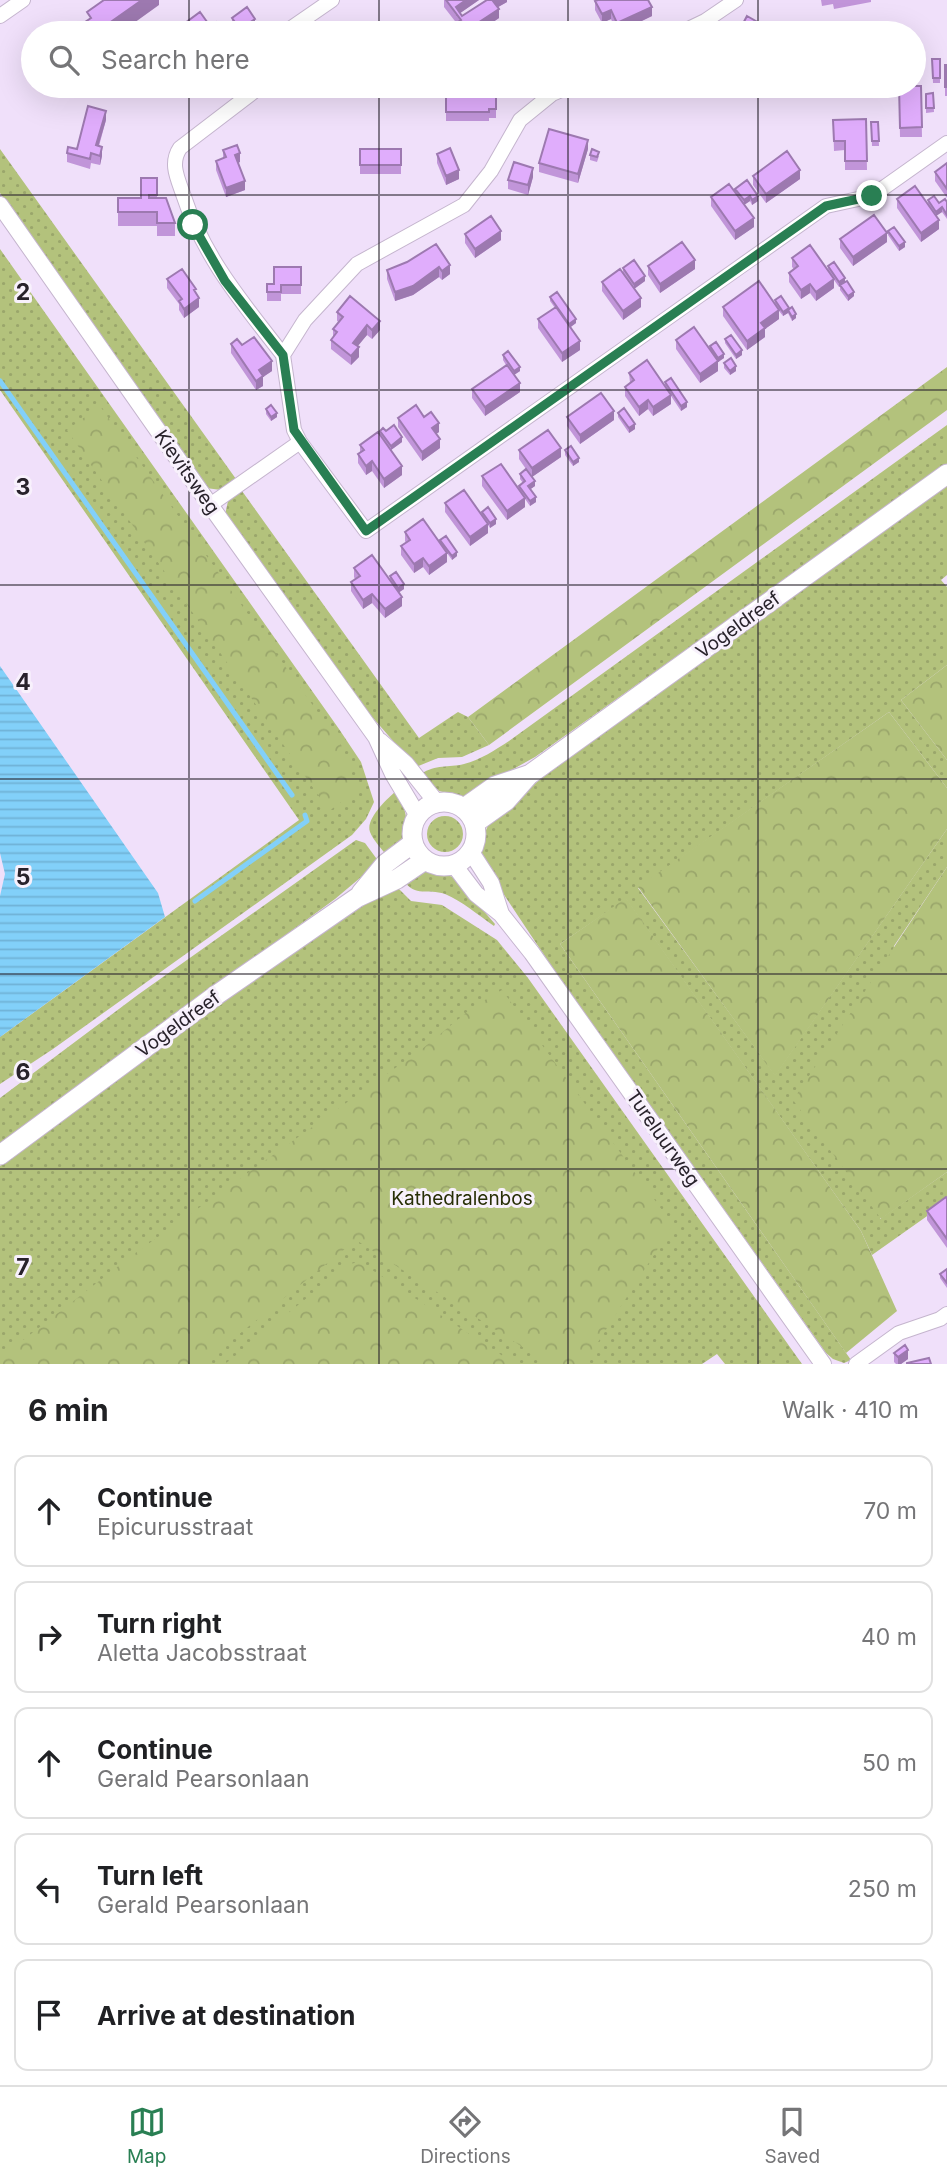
<!DOCTYPE html>
<html lang="en">
<head>
<meta charset="utf-8">
<style>
  body { margin:0; font-family:Inter,sans-serif; background:#f6f6f6; color:#202124 }
  .stop { position:absolute; width:21px; height:21px; margin:-16px; border:5px solid #297f53; border-radius:50%; background:#fff }
  .stop.end { background:#297f53; border-color:#fff; box-shadow:0 2px 7px #0008 }
  .list { margin:0; padding:0; list-style:none }
  h2 { display:flex; justify-content:space-between; align-items:center; height:91px; margin:0; padding:0 28px; font-size:30px }
  h2 small { font-size:23px; font-weight:400; color:#757577 }
  .list li { display:grid; grid-template-columns:46px 1fr auto; gap:21px; align-items:center; box-sizing:border-box; height:112px; margin:0 14px 14px; padding:0 14px; border:2px solid #e0e0e0; border-radius:14px }
  .list b { display:block; font-size:26px; white-space:nowrap }
  .list p { margin:0; font-size:23px; white-space:nowrap; color:#757577 }
  .list em { font-size:23px; font-style:normal; color:#757577 }
  .icon { flex:none; width:38px; height:38px; fill:none; stroke:currentColor; stroke-width:2; stroke-linecap:round; stroke-linejoin:round }
  .map { position:relative; flex:none; width:947px; height:1364px; overflow:hidden }
  .search { position:absolute; background:#fff; box-shadow:0 7px 28px #0002; left:21px; right:21px; top:21px; height:77px; display:flex; align-items:center; gap:18px; box-sizing:border-box; padding:0 24px; border-radius:38px; color:#757577; font-size:26px }
  .sheet { height:721px; background:#fff }
  nav { display:flex; justify-content:space-around; align-items:center; box-sizing:border-box; height:98px; border-top:2px solid #e0e0e0; background:#fff; font-size:19px; color:#757577 }
  nav a { display:grid; justify-items:center; gap:4px }
  nav .on { color:#297f53 }
  .map>svg:first-child { display:block }
  .grass { fill:url(#grass-dots) }
  .forest { fill:url(#forest-crowns) }
  .water { fill:url(#water-rules) }
  .lines { fill:none; stroke-linecap:round; stroke-linejoin:round }
  .stream { stroke:#82d0f9; stroke-width:5 }
  .minor-casing { stroke:#c5b5ce; stroke-width:16 }
  .tertiary-casing { stroke:#c5b5ce; stroke-width:18 }
  .secondary-casing { stroke:#c5b5ce; stroke-width:21 }
  .minor { stroke:#fff; stroke-width:14 }
  .tertiary { stroke:#fff; stroke-width:16 }
  .secondary { stroke:#fff; stroke-width:19 }
  .wall { fill:#c195d9 }
  .shaded-wall { fill:#9d79b0 }
  .building { fill:#e0adfc; stroke:#9d79b0; stroke-width:2 }
  .route { stroke:#297f53; stroke-width:9 }
  .grid { fill:none; stroke:#28222b; stroke-width:2; stroke-opacity:0.55 }
  .labels { text-anchor:middle; dominant-baseline:central; stroke-width:6; stroke-linejoin:round; paint-order:stroke }
  .street-label { font-size:19px; fill:#28222b; stroke:#f8f1fc }
  .park-label { font-size:19px; fill:#282f06; stroke:#f8f1fc }
  .grid-label { font-size:23px; text-anchor:middle; font-weight:bold; fill:#28222b; stroke:#f8f1fc; stroke-width:6; stroke-linejoin:round; paint-order:stroke }
</style>
</head>
<body>
<div class="map">
<svg width="947" height="1364" viewBox="0 0 947 1364">
  <defs>
    <pattern id="grass-dots" width="8" height="8" patternUnits="userSpaceOnUse" patternTransform="scale(1.75)"><rect width="8" height="8" fill="#b3c27c"/><path d="M2 2h.1M6 6h.1" fill="none" stroke="#9aa66b" stroke-width="1.8" stroke-linecap="round"/></pattern>
    <pattern id="forest-crowns" width="20" height="18" patternUnits="userSpaceOnUse" patternTransform="scale(1.75)"><rect width="20" height="18" fill="#b3c27c"/><path d="M2 6a3 3 0 1 1 6 0M12 15a3 3 0 1 1 6 0" fill="none" stroke="#9aa66b"/></pattern>
    <pattern id="water-rules" width="6" height="5" patternUnits="userSpaceOnUse" patternTransform="scale(1.75)"><rect width="6" height="5" fill="#82d0f9"/><path d="M0 2.5h6" fill="none" stroke="#70b2d6"/></pattern>
  </defs>
  <rect width="100%" height="100%" fill="#f0e0fa"/>
  <path class="grass" d="M0 149 236 479 221 490 206 488 0 193Z
    M0 249 339 729 361 762 374 802 366 819 352 835 53 1049 0 1084V1037L299 820 0 390Z
    M947 425V464L535 757 463 797 439 791 421 774C436 764 448 768 464 764 480 760 495 750 509 741Z
    M947 485V575L941 580 947 587V665L901 700 947 760V788L889 712 638 888 775 1075 947 829V867L894 946 880 1219 947 1172V1202L872 1255 861 1231 626 899 560 944 851 1360 844 1363 833 1359 826 1353 552 967 483 863C479 844 484 830 495 815L579 749Z
    M242 491 419 738 458 712 468 717 489 745 462 757 438 758 416 767 366 710 225 515 228 501Z
    M396 791C411 817 411 836 387 856 382 849 373 840 370 832 365 819 388 798 396 791Z
    M427 834a18 18 0 1 1 36 0a18 18 0 1 1-36 0Z
    M356 840 365 843 379 862 335 899 0 1145V1098L139 994Z
    M423 870 454 877 495 924 494 926C478 915 462 901 445 894 427 888 416 898 403 880Z
    M396 886 411 901 442 905 497 940 528 978 802 1364H725L717 1354 702 1364H0V1166C129 1070 257 967 396 886Z"/>
  <path class="forest" d="M947 367V410L489 745 468 717Z
    M100 406 341 745 358 790 329 811 67 430Z
    M947 665V760L901 700Z
    M889 712 947 788V829L775 1076 638 887Z
    M947 867V1172L881 1219 793 1100Z
    M626 898 861 1231 897 1311 846 1353 560 944Z
    M502 990 673 1225 584 1364H549L356 1240 202 1364H0V1358L134 1254 422 1049 473 1007Z
    M360 1262 515 1364H225L349 1264Z"/>
  <path class="water" d="M0 666 158 893 165 917 0 1037V896L5 874 0 853Z"/>
  <g class="lines">
    <path class="stream" d="M0 381 292 795
      M195 901 307 821 305 815"/>
    <g class="minor-casing">
      <path id="minor" d="M0 16 23 0
        M284 33 332 0
        M680 33 705 21 736 0
        M261 86 180 148C170 163 177 177 183 194 204 258 242 302 283 355
        M300 442 294 430 283 355 305 320 357 264 464 205 491 171 520 120 552 94 571 86
        M210 505 300 442 366 531 826 206 872 196 947 143
        M856 1364 899 1333 940 1319 947 1314"/>
    </g>
    <g class="tertiary-casing">
      <path id="tertiary" d="M0 205 210 505 376 737 393 774 418 816
        M380 741 406 764 437 803
        M471 852 491 883 501 914
        M454 865 476 894 501 914 532 953 823 1364"/>
    </g>
    <g class="secondary-casing">
      <path id="secondary" d="M412 834a32 32 0 1 1 64 0a32 32 0 1 1-64 0Z
        M464 808 495 786 528 775
        M475 823 506 801 529 775 947 474
        M361 893 385 864 413 843
        M0 1155 215 996 358 897 397 879 425 860"/>
    </g>
    <use href="#minor" class="minor"/>
    <use href="#tertiary" class="tertiary"/>
    <use href="#secondary" class="secondary"/>
  </g>
  <path class="wall" d="M444 0H479L460 13 462 16 486 0H507V2L498 7 499 18 477 33H459L458 31V25L444 7Z
    M821 0H871V2L834 9 833 4 822 6Z
    M595 1 652 16 617 33 611 19 602 23 595 10Z
    M232 18 255 23 240 33 232 22Z
    M932 59H940V83H933Z
    M945 65H947V96H945Z
    M899 86H921L922 137H900Z
    M446 89 489 97H496V118H489V121H446Z
    M933 93 934 112 926 113V94Z
    M866 119 867 170H845V150L834 151 833 120Z
    M106 120 99 146 102 156 100 165 91 163 90 169 67 162V153L77 149Z
    M871 122H878L879 146H872Z
    M360 149H401V174H360Z
    M588 149 578 183 539 172V163Z
    M223 150 240 162 238 163 245 190 226 197 216 170V161L223 158Z
    M437 154 459 179 446 185 437 163Z
    M590 155 599 156 597 162 590 160Z
    M947 163V198L935 181V172Z
    M753 176 800 179 766 203 753 185Z
    M533 177 528 195 508 189V180Z
    M157 178V198L175 223V236H157V226H118V198H141Z
    M735 189 758 201 752 205 750 201 744 205 754 227 735 240 711 206V197L735 193Z
    M897 199 928 204V200L939 203 947 202V219L942 212 936 216 939 229 921 242 897 208Z
    M888 231 905 247 899 251 888 235Z
    M465 234 501 240 475 258 465 243Z
    M840 239 887 242 853 266 840 248Z
    M436 244 450 274 442 280 439 277 413 295 395 301 387 279V270L407 262Z
    M792 258 828 270V266L845 282 854 296 848 301 840 290V286L839 287 834 280V288L816 301 810 293 801 299 789 282V273L794 269 792 267Z
    M648 266 695 269 660 293 648 275Z
    M301 267V294H281V301H267V284H274Z
    M623 268 645 281 634 289 641 307 623 320 602 291V282L623 272Z
    M167 279 196 293 199 307 184 318 179 310V304L167 288Z
    M550 297 576 323 571 327 580 350 562 362 538 328V319L555 308 550 301Z
    M775 300 789 309 796 318 792 321 788 313 783 316 779 311V319L765 329V337L747 350 723 316V307L775 304Z
    M337 312 380 330 372 339 367 335 357 346 359 357 351 365 331 349V340L333 337V329L339 322 337 321Z
    M725 339 742 355 736 359 725 343Z
    M676 340 710 350V346L724 358 718 362V371L700 383 676 349Z
    M231 344 242 345 272 371 263 377V386L256 390 231 353Z
    M503 355 520 371 514 375 520 392 485 416 472 398V389L506 365 503 360Z
    M724 363 736 371 730 375 724 368Z
    M629 373 665 385V382L687 407 681 411 671 396V404L653 416 648 409 639 416 625 396V387L630 383Z
    M266 409 277 417 271 421 266 414Z
    M618 413 635 429 629 433 618 417Z
    M424 417 439 432 436 434 440 448 422 461 398 427V418Z
    M567 417 614 420 580 444 567 426Z
    M380 431H386L402 442 391 450 402 475 384 488 372 471 366 475 358 463V454L360 452V445L380 435Z
    M519 450 561 457 532 477 535 486 530 489 536 502 530 506 525 499V507L507 520 482 486V476L519 489V486L523 483 520 479V474L526 469 519 459Z
    M565 450 579 462 573 466 565 455Z
    M445 503 482 516V512L496 524 490 528 488 525V533L470 546 445 512Z
    M405 532 440 544V540L457 556 452 560 447 553V562L429 575 423 567 414 573 401 555V546L406 543 405 541Z
    M354 568 390 581V576L404 589 398 593 402 606 385 618 372 603 363 609 351 591V582L355 579 354 577Z
    M947 1198V1248L927 1220V1211Z
    M947 1269V1288L940 1278V1274Z
    M894 1353 908 1359 901 1364H896L894 1362Z"/>
  <path class="shaded-wall" d="M142 0H159V5L120 33H95Z
    M466 0H479L456 16V7Z
    M494 0H507V2L493 10V1Z
    M652 7V16L617 33V23Z
    M499 9V18L477 33H464Z
    M611 10V19L602 23V14Z
    M255 19V23L240 33V29Z
    M106 111V120L96 154V145Z
    M588 140V149L578 183V174Z
    M102 147V156L100 165V156Z
    M240 153V162L235 164V155Z
    M533 168V177L528 195V185Z
    M459 170V179L446 185V176Z
    M800 170V179L766 203V194Z
    M245 181V190L226 197V188Z
    M750 196V201L744 205V200Z
    M758 196V201L752 205V200Z
    M942 207V212L936 216V212Z
    M754 218V227L735 240V231Z
    M939 220V229L921 242V233Z
    M501 231V240L475 258V249Z
    M887 233V242L853 266V257Z
    M905 242V247L899 251V246Z
    M695 260V269L660 293V284Z
    M450 265V274L442 280V271Z
    M439 267V277L413 295 395 301V292Z
    M645 276V281L634 289V284Z
    M845 278V282L839 287V282Z
    M834 279V288L816 301V292Z
    M810 284V293L801 299V290Z
    M854 292V296L848 301V296Z
    M199 298V307L184 318V309Z
    M641 298V307L623 320V311Z
    M789 308V312L788 310V313L783 316V312Z
    M779 310V319L765 329V337L747 350V341L761 323Z
    M796 314V318L792 321V317Z
    M576 319V323L569 328V324Z
    M380 321V330L372 339V330Z
    M367 325V335L353 352V343Z
    M580 341V350L562 362V353Z
    M359 347V357L351 365V356Z
    M742 350V355L736 359V355Z
    M724 354V358L718 362V358Z
    M272 361V371L263 377V386L256 390V381L259 370Z
    M718 361V371L700 383V374Z
    M736 366V371L730 375V371Z
    M520 367V371L514 375V371Z
    M520 383V392L485 416V407Z
    M671 395V404L653 416V407Z
    M648 400V409L639 416V407Z
    M687 402V407L681 411V406Z
    M614 411V420L580 444V435Z
    M277 413V417L271 421V417Z
    M439 423V432L432 437V428Z
    M635 424V429L629 433V428Z
    M402 437V442L391 450V446Z
    M440 439V448L422 461V452Z
    M561 448V457L532 477V468Z
    M579 458V462L573 466V462Z
    M372 461V471L366 475V466Z
    M402 466V475L384 488V479Z
    M535 481V486L528 491V486Z
    M536 497V502L530 506V501Z
    M525 498V507L507 520V511Z
    M496 519V524L490 528V523Z
    M488 524V533L470 546V537Z
    M457 552V556L452 560V556Z
    M447 553V562L429 575V566Z
    M423 558V567L414 573V564Z
    M404 584V589L398 593V588Z
    M372 594V603L363 609V600Z
    M402 597V606L385 618V609Z
    M908 1350V1359L901 1364H898V1357Z"/>
  <path class="building" d="M104 0H142L95 33H75L73 30 91 18 87 12Z
    M446 0H466L456 7 462 16 487 0H494L493 1 499 9 464 32 458 22 461 20Z
    M598 0H648L652 7 617 23 611 10 602 14 595 1Z
    M247 7 255 19 240 29 232 18Z
    M200 12 210 26 216 22 224 33H180L177 29Z
    M747 16 777 33H738Z
    M932 59H940V78H933Z
    M945 65H947V87H945Z
    M899 86H921L922 127 900 128Z
    M446 89H489V97H496V109H489V112H446Z
    M933 93 934 108H926V94Z
    M88 106 106 111 96 145 102 147 100 156 91 153 90 159 67 153 68 147 77 149Z
    M866 119 867 161H845V141H834L833 120Z
    M871 122H878L879 141H872Z
    M549 129 588 140 578 174 539 163Z
    M237 145 240 153 235 155 245 181 226 188 216 161 226 157 223 150Z
    M450 148 459 170 446 176 437 154Z
    M360 149H401V165H360Z
    M592 149 599 152 597 157 590 155Z
    M787 151 800 170 766 194 753 176Z
    M514 162 533 168 528 185 508 180Z
    M947 163V189L935 172Z
    M141 178H157V195H149V198H166L175 223H157V212H118V198H141Z
    M747 180 758 196 752 200 750 196 744 200 735 189Z
    M729 184 754 218 735 231 711 197Z
    M915 186 939 220 921 233 897 199Z
    M934 196 939 203 945 199 947 202V215L942 207 936 212 928 200Z
    M874 215 887 233 853 257 840 239Z
    M491 216 501 231 475 249 465 234Z
    M894 227 905 242 899 246 888 231Z
    M682 242 695 260 660 284 648 266Z
    M436 244 450 265 442 271 439 267 413 286 395 292 387 270 407 262Z
    M810 245 834 279 816 292 810 284 801 290 789 273 798 266 792 258Z
    M634 260 645 276 634 284 623 268Z
    M834 262 845 278 839 282 828 266Z
    M274 267H301V285H281V292H267V284H274Z
    M182 269 196 289 194 290 199 298 184 309 179 301 182 299 167 279Z
    M620 269 641 298 623 311 602 282Z
    M759 281 779 310 761 323 765 328 747 341 723 307Z
    M847 281 854 292 848 296 840 285Z
    M557 292 576 319 569 324 550 297Z
    M350 296 380 321 372 330 367 325 353 343 359 347 351 356 331 340 337 332 333 329 343 317 337 312Z
    M781 296 789 308 783 312 775 300Z
    M556 307 580 341 562 353 538 319Z
    M792 307 796 314 792 317 788 310Z
    M694 327 718 361 700 374 676 340Z
    M731 335 742 350 736 355 725 339Z
    M254 337 272 361 259 370 263 376 256 381 231 344 237 339 242 345Z
    M716 342 724 354 718 358 710 346Z
    M508 351 520 367 514 371 503 355Z
    M731 358 736 366 730 371 724 363Z
    M647 360 671 395 653 407 648 400 639 407 625 387 634 380 629 373Z
    M507 365 520 383 485 407 472 389Z
    M671 378 687 402 681 406 665 382Z
    M601 393 614 411 580 435 567 417Z
    M271 405 277 413 271 417 266 409Z
    M416 405 424 417 431 412 439 423 432 428 440 439 422 452 398 418Z
    M624 408 635 424 629 428 618 413Z
    M394 425 402 437 391 446 380 431 383 428 386 431Z
    M548 430 561 448 532 468 519 450Z
    M378 432 402 466 384 479 372 461 366 466 358 454 364 450 360 445Z
    M571 446 579 458 573 462 565 450Z
    M501 464 525 498 507 511 482 476Z
    M526 469 535 481 528 486 536 497 530 501 519 486 525 481 520 474Z
    M464 490 488 524 470 537 445 503Z
    M488 507 496 519 490 523 482 512Z
    M423 519 447 553 429 566 423 558 414 564 401 546 410 540 405 532Z
    M446 536 457 552 452 556 440 540Z
    M372 555 402 597 385 609 372 594 363 600 351 582 360 576 354 568Z
    M396 572 404 584 398 588 390 576Z
    M946 1197 947 1198V1239L927 1211Z
    M947 1269V1283L940 1274Z
    M905 1345 908 1350 898 1357 894 1353Z
    M929 1358 931 1364H907V1363Z"/>
  <g class="lines">
    <path class="route" d="M193 225 225 281 283 355 294 430 366 531 826 206 872 196"/>
  </g>
  <path class="grid" d="M189 0V33M379 0V33M568 0V33M758 0V33M189 86V1364M379 86V1364M568 86V1364M758 86V1364M0 195H947M0 390H947M0 585H947M0 779H947M0 974H947M0 1169H947"/>
  <g class="labels">
    <g class="street-label">
      <text transform="translate(187 472) rotate(55)">Kievitsweg</text>
      <text transform="translate(738 625) rotate(-36)">Vogeldreef</text>
      <text transform="translate(178 1024) rotate(-36)">Vogeldreef</text>
      <text transform="translate(663 1138) rotate(55)">Tureluurweg</text>
    </g>
    <g class="park-label">
      <text x="462" y="1198">Kathedralenbos</text>
    </g>
  </g>
  <g class="grid-label">
    <text x="23" y="300">2</text>
    <text x="23" y="495">3</text>
    <text x="23" y="690">4</text>
    <text x="23" y="885">5</text>
    <text x="23" y="1080">6</text>
    <text x="23" y="1275">7</text>
  </g>
</svg>
<div class="stop" style="left:193px;top:225px"></div>
<div class="stop end" style="left:872px;top:196px"></div>
<div class="search"><svg class="icon" aria-label="search" viewBox="0 0 24 24"><circle cx="10" cy="10" r="6"/><path d="M15 15l6 6"/></svg>Search here</div>
</div>
<section class="sheet">
<h2>6 min<small>Walk · 410 m</small></h2>
<ul class="list">
<li><svg class="icon" aria-label="ahead" viewBox="0 0 24 24"><path d="M12 20V5M6 11l6-6 6 6"/></svg><div><b>Continue</b><p>Epicurusstraat</p></div><em>70 m</em></li>
<li><svg class="icon" aria-label="right" viewBox="0 0 24 24"><path d="M7 20v-9h11M14 6l5 5-5 5"/></svg><div><b>Turn right</b><p>Aletta Jacobsstraat</p></div><em>40 m</em></li>
<li><svg class="icon" aria-label="ahead" viewBox="0 0 24 24"><path d="M12 20V5M6 11l6-6 6 6"/></svg><div><b>Continue</b><p>Gerald Pearsonlaan</p></div><em>50 m</em></li>
<li><svg class="icon" aria-label="left" viewBox="0 0 24 24"><path d="M17 20v-9H6M10 6l-5 5 5 5"/></svg><div><b>Turn left</b><p>Gerald Pearsonlaan</p></div><em>250 m</em></li>
<li><svg class="icon" aria-label="arrive" viewBox="0 0 24 24"><path d="M6 21V4h12l-3 4 3 4H6"/></svg><div><b>Arrive at destination</b></div></li>
</ul>
</section>
<nav>
<a class="on"><svg class="icon" aria-label="map" viewBox="0 0 24 24"><path d="M3 6l6-2 6 2 6-2v14l-6 2-6-2-6 2zM9 4v14M15 6v14"/></svg>Map</a>
<a><svg class="icon" aria-label="directions" viewBox="0 0 24 24"><path d="M12 3l9 9-9 9-9-9zM9 14v-3h6M13 9l2 2-2 2"/></svg>Directions</a>
<a><svg class="icon" aria-label="saved" viewBox="0 0 24 24"><path d="M7 4h10v16l-5-4-5 4z"/></svg>Saved</a>
</nav>
</body>
</html>
